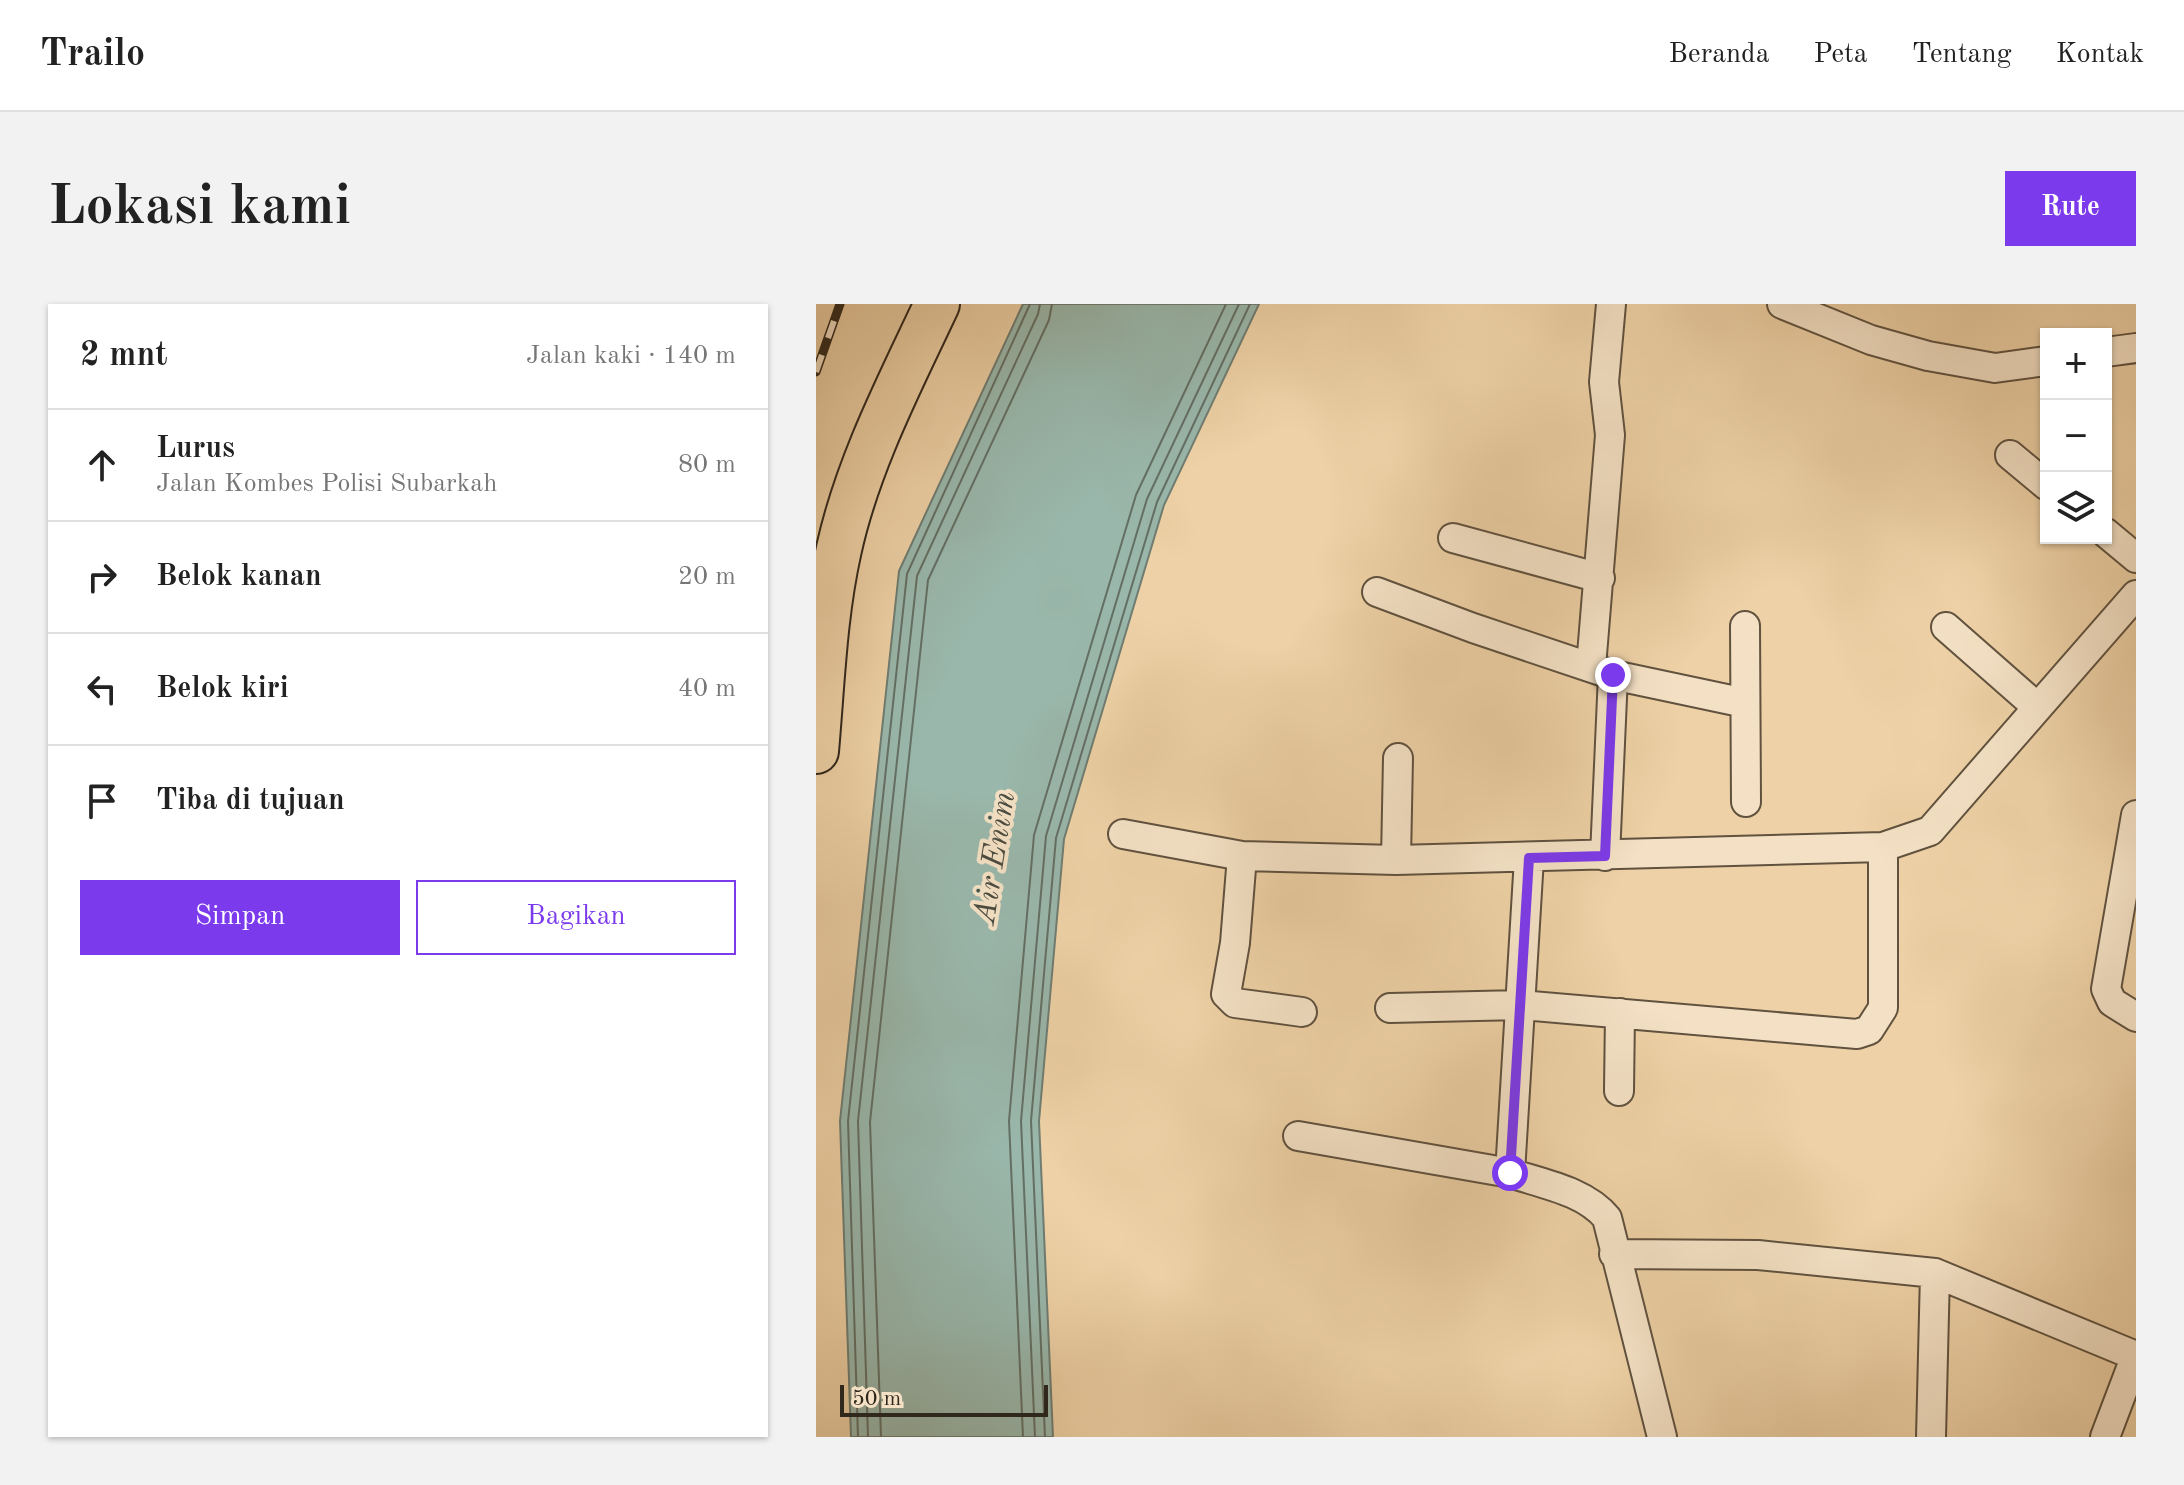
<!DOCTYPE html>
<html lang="id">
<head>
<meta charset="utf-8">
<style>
  body { margin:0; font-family:"Old Standard TT",serif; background:#f2f2f2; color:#222 }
  .controls { position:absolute; right:24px; top:24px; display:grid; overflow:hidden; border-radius:0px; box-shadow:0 2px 6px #0004 }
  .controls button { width:72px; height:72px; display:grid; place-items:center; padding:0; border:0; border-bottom:2px solid #e0e0e0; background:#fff; color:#222; font:40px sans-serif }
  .scale { position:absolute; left:24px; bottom:20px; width:208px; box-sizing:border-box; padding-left:8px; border:4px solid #30271d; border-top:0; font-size:22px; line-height:28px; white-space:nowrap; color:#30271d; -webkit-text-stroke:6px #f4e1c5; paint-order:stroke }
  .stop { position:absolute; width:24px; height:24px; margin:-18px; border:6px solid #7c3aed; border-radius:50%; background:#fff }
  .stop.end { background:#7c3aed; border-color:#fff; box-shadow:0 2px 8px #0008 }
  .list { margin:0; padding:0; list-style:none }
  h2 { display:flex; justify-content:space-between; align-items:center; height:104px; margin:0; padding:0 32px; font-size:34px }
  h2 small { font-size:26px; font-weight:400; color:#767676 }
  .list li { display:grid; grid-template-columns:52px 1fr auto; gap:24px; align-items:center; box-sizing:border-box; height:112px; padding:0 32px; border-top:2px solid #e0e0e0 }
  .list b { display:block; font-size:30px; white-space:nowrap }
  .list p { margin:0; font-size:26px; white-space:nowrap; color:#767676 }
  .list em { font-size:26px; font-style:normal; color:#767676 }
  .actions { display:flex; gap:16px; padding:24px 32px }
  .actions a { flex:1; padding:18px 0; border:2px solid #7c3aed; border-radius:0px; text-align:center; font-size:28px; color:#7c3aed }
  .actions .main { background:#7c3aed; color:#fff }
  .icon { flex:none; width:44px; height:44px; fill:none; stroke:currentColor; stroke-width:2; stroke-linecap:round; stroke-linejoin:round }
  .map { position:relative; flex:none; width:1320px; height:1133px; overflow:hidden; border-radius:0px }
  header { display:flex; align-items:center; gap:48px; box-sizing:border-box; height:112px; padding:0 40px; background:#fff; border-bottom:2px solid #e0e0e0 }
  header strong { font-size:38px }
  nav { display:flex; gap:44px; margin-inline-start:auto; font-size:28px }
  .intro { display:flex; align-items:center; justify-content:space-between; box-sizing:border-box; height:192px; padding:0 48px }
  h1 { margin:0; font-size:56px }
  .button { padding:20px 36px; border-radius:0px; background:#7c3aed; color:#fff; font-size:28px; font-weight:700 }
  main { display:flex; gap:48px; padding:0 48px }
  aside { flex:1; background:#fff; border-radius:0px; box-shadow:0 2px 6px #0004 }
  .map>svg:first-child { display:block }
  .water { fill:#99b7ab; stroke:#6f7d72; stroke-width:2 }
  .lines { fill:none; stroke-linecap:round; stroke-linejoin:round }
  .shore { stroke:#646f64; stroke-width:2 }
  .street-casing { stroke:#60523f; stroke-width:32 }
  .highway-casing { stroke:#30271d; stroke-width:48 }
  .street { stroke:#f4e1c5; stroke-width:28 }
  .highway { stroke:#eed1a6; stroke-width:44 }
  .rail-casing { stroke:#30271d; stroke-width:9 }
  .rail { stroke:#f4e1c5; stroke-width:6; stroke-dasharray:18; stroke-linecap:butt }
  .route { stroke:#7c3aed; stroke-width:10 }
  .labels { text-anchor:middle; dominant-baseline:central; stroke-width:8; stroke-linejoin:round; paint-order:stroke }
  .water-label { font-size:32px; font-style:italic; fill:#4a4b40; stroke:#f4e1c5 }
</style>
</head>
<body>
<header>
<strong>Trailo</strong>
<nav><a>Beranda</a><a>Peta</a><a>Tentang</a><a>Kontak</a></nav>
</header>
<div class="intro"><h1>Lokasi kami</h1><a class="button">Rute</a></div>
<main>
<aside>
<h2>2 mnt<small>Jalan kaki · 140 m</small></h2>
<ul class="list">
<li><svg class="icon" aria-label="ahead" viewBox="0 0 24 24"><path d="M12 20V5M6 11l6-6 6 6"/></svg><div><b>Lurus</b><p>Jalan Kombes Polisi Subarkah</p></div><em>80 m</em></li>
<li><svg class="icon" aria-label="right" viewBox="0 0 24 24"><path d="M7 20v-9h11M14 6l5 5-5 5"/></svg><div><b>Belok kanan</b></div><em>20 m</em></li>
<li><svg class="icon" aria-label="left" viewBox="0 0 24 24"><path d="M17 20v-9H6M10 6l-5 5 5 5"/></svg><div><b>Belok kiri</b></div><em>40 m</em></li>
<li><svg class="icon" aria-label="arrive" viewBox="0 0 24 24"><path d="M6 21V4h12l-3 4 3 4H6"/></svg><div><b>Tiba di tujuan</b></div></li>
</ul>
<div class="actions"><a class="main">Simpan</a><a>Bagikan</a></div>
</aside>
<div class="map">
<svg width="1320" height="1133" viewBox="0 0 1320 1133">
  <rect width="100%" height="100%" fill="#eed1a6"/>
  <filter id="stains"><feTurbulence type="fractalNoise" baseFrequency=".0025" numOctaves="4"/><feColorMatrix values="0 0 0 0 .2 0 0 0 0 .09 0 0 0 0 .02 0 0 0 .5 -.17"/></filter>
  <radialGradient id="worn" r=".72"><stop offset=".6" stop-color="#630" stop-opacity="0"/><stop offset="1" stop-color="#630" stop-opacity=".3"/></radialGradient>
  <path class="water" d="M207 0H443L348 201 248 535 223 817 237 1133H35L24 817 83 267Z"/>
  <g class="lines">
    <path class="shore" d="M42 1133 32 817 91 270 214 0
      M52 1133 42 817 101 272 222 10 224 0
      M65 1133 54 818 112 276 233 16 236 0
      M207 1133 193 817 218 531 320 191 410 0
      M219 1133 205 817 230 532 331 195 423 0
      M229 1133 215 817 240 534 341 198 434 0"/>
    <g class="street-casing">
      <path id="street" d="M966 0 1055 36 1112 52 1179 64 1230 57
        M1290 48 1320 44
        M1194 151 1230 181
        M1290 229 1320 254
        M637 234 784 274
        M561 288 657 324 797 371 929 399
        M929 322 930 498
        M1130 323 1221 403
        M775 363 794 131 788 78 795 0
        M1320 511 1290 685 1296 698 1320 713
        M307 530 426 552 580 556 1067 543 1114 527 1320 291
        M426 552 419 639 410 690 419 699 486 708
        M789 552 797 371
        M713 554 694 869C727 880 769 887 791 914L846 1133
        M580 556 582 454
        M574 704 705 701 1041 730 1053 726 1067 704V543
        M803 787 804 709
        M482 832 694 869
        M798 950 942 951 1119 969 1320 1052
        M1115 1133 1119 969
        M1289 1133 1319 1054"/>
    </g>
    <g class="highway-casing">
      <path id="highway" d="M0 447C6 380 8 311 23 245 42 159 84 79 121 0"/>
    </g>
    <use href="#street" class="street"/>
    <use href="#highway" class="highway"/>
    <g class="rail-casing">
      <path id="rail" d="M0 68 24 0"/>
    </g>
    <use href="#rail" class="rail"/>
  </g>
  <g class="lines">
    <path class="route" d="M694 869 713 554 789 552 797 371"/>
  </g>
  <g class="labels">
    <g class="water-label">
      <text transform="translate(180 554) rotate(-81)">Air Enim</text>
    </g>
  </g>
  <rect width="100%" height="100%" filter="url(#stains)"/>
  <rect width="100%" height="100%" fill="url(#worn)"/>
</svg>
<div class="controls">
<button>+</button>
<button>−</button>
<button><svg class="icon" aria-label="layers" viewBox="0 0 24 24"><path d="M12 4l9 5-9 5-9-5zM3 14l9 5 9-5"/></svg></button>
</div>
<div class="scale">50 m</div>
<div class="stop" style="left:694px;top:869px"></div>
<div class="stop end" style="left:797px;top:371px"></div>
</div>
</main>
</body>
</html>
